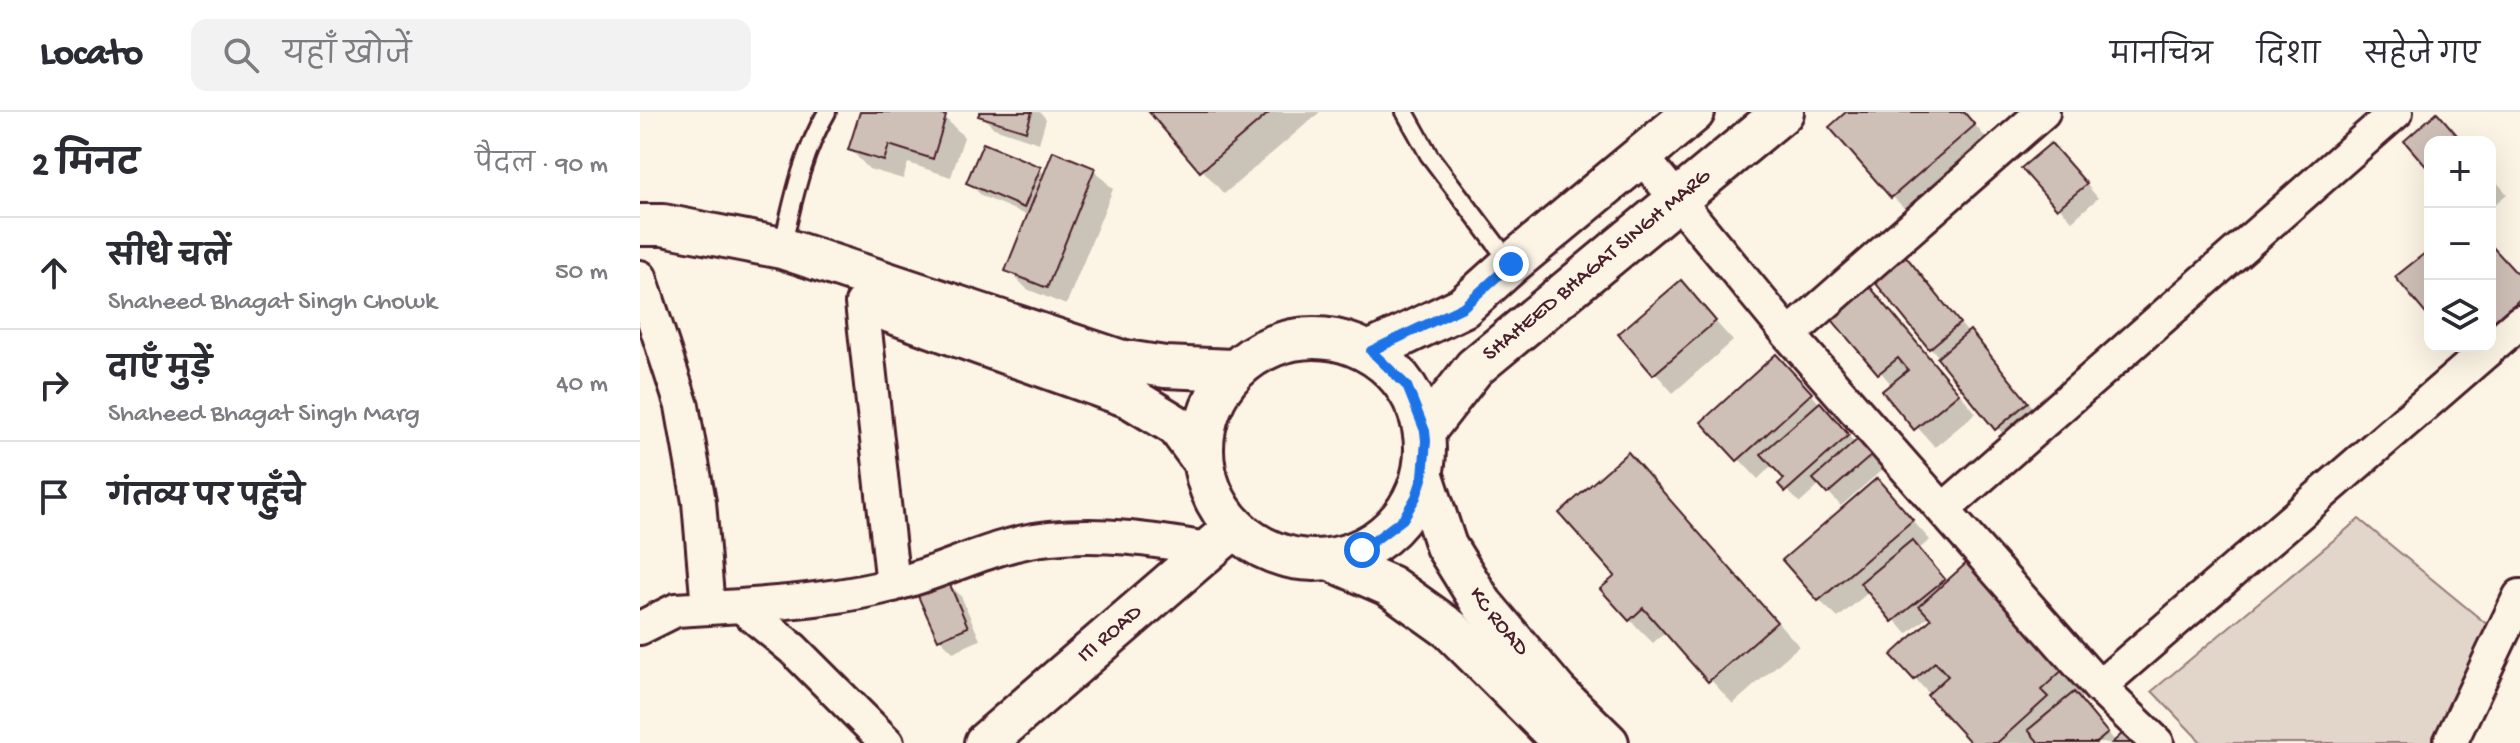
<!DOCTYPE html>
<html lang="hi">
<head>
<meta charset="utf-8">
<style>
  body { margin:0; font-family:"Gochi Hand","Playpen Sans Deva",sans-serif; background:#f2f2f3; color:#2b2b33 }
  .controls { position:absolute; right:24px; top:24px; display:grid; overflow:hidden; border-radius:16px; box-shadow:0 8px 32px #0002 }
  .controls button { width:72px; height:72px; display:grid; place-items:center; padding:0; border:0; border-bottom:2px solid #e1e1e2; background:#fff; color:#2b2b33; font:40px sans-serif }
  .stop { position:absolute; width:24px; height:24px; margin:-18px; border:6px solid #1a73e8; border-radius:50%; background:#fff }
  .stop.end { background:#1a73e8; border-color:#fff; box-shadow:0 2px 8px #0008 }
  .list { margin:0; padding:0; list-style:none }
  h2 { display:flex; justify-content:space-between; align-items:center; height:104px; margin:0; padding:0 32px; font-size:34px }
  h2 small { font-size:26px; font-weight:400; color:#7c7c81 }
  .list li { display:grid; grid-template-columns:52px 1fr auto; gap:24px; align-items:center; box-sizing:border-box; height:112px; padding:0 32px; border-top:2px solid #e1e1e2 }
  .list b { display:block; font-size:30px; white-space:nowrap }
  .list p { margin:0; font-size:26px; white-space:nowrap; color:#7c7c81 }
  .list em { font-size:26px; font-style:normal; color:#7c7c81 }
  .icon { flex:none; width:44px; height:44px; fill:none; stroke:currentColor; stroke-width:2; stroke-linecap:round; stroke-linejoin:round }
  .map { position:relative; flex:none; width:1880px; height:631px; overflow:hidden }
  header { display:flex; align-items:center; gap:48px; box-sizing:border-box; height:112px; padding:0 40px; background:#fff; border-bottom:2px solid #e1e1e2 }
  header strong { font-size:38px }
  nav { display:flex; gap:44px; margin-inline-start:auto; font-size:28px }
  .search { width:560px; height:72px; background:#f2f2f3; display:flex; align-items:center; gap:20px; box-sizing:border-box; padding:0 28px; border-radius:16px; color:#7c7c81; font-size:30px }
  main { display:flex }
  aside { flex:1; background:#fff }
  .map>svg:first-child { display:block }
  .green { fill:#e2d5ca; stroke:#967a7a; stroke-width:2 }
  .shadow { fill:#0003 }
  .building { fill:#cfc0b7; stroke:#4a1f2b; stroke-width:2 }
  .lines { fill:none; stroke-linecap:round; stroke-linejoin:round }
  .service-casing { stroke:#4a1f2b; stroke-width:22 }
  .minor-casing { stroke:#4a1f2b; stroke-width:38 }
  .tertiary-casing { stroke:#4a1f2b; stroke-width:46 }
  .service { stroke:#fcf5e5; stroke-width:16 }
  .minor { stroke:#fcf5e5; stroke-width:32 }
  .tertiary { stroke:#fcf5e5; stroke-width:40 }
  .route { stroke:#1a73e8; stroke-width:10 }
  .labels { text-anchor:middle; dominant-baseline:central; stroke-width:7; stroke-linejoin:round; paint-order:stroke }
  .street-label { font-size:22px; fill:#4a1f2b; stroke:#fcf5e5 }
</style>
</head>
<body>
<header>
<strong>Locato</strong>
<div class="search"><svg class="icon" aria-label="search" viewBox="0 0 24 24"><circle cx="10" cy="10" r="6"/><path d="M15 15l6 6"/></svg>यहाँ खोजें</div>
<nav><a>मानचित्र</a><a>दिशा</a><a>सहेजे गए</a></nav>
</header>
<main>
<aside>
<h2>2 मिनट<small>पैदल · 90 m</small></h2>
<ul class="list">
<li><svg class="icon" aria-label="ahead" viewBox="0 0 24 24"><path d="M12 20V5M6 11l6-6 6 6"/></svg><div><b>सीधे चलें</b><p>Shaheed Bhagat Singh Chowk</p></div><em>50 m</em></li>
<li><svg class="icon" aria-label="right" viewBox="0 0 24 24"><path d="M7 20v-9h11M14 6l5 5-5 5"/></svg><div><b>दाएँ मुड़ें</b><p>Shaheed Bhagat Singh Marg</p></div><em>40 m</em></li>
<li><svg class="icon" aria-label="arrive" viewBox="0 0 24 24"><path d="M6 21V4h12l-3 4 3 4H6"/></svg><div><b>गंतव्य पर पहुँचे</b></div></li>
</ul>
</aside>
<div class="map">
<svg width="1880" height="631" viewBox="0 0 1880 631">
  <rect width="100%" height="100%" fill="#fcf5e5"/>
  <filter id="ink" filterUnits="userSpaceOnUse"><feTurbulence type="fractalNoise" baseFrequency=".0125" numOctaves="2"/><feDisplacementMap in="SourceGraphic" scale="16" xChannelSelector="R" yChannelSelector="G"/><feConvolveMatrix kernelMatrix="1 2 1 2 8 2 1 2 1" color-interpolation-filters="sRGB"/></filter>
  <g filter="url(#ink)">
    <path class="green" d="M1719 407 1855 519 1791 631H1562L1512 579Z"/>
    <path class="shadow" d="M222 0H287L305 6 324 25 311 65 268 51 263 67 229 57 211 38Z
      M342 0H400L406 7 399 31 354 16 341 3Z
      M511 0H680L584 82Z
      M1209 0H1324L1352 33 1271 103 1252 84Z
      M1424 46 1458 86 1432 109 1384 56Z
      M400 57 405 63 454 58 473 77 426 193 387 177 368 158 389 104 342 84 329 71Z
      M1850 62 1867 82 1850 96Z
      M1850 133 1880 166V223L1875 227 1850 201Z
      M1264 145 1329 222 1343 234 1400 304 1369 329 1235 169Z
      M1041 171 1093 229 1033 281 981 222Z
      M1226 172 1244 191 1336 301 1295 335 1245 279 1252 273 1190 202Z
      M1814 234H1845L1828 248Z
      M1154 263 1216 332 1231 343 1243 357 1201 394 1181 372 1160 391 1141 372 1147 367 1133 352 1118 367 1064 310Z
      M988 343 1159 534 1093 592 1026 519 1013 531 990 508 978 464Z
      M1237 369 1290 428 1279 437 1308 471 1331 450 1449 578 1439 588 1476 630 1494 631H1333L1254 543 1294 508 1290 503 1267 522 1230 479 1198 506 1179 488Z
      M308 471 321 484 340 528 313 540 300 527Z"/>
    <path class="building" d="M220 0H293L306 4 293 47 249 33 244 49 208 38Z
      M340 0H392L386 19 338 4Z
      M509 0H630L560 60Z
      M1206 0H1324L1335 13 1251 86 1189 15Z
      M1797 0 1823 30H1790V59L1764 29Z
      M343 31 401 55 384 96 326 71Z
      M1411 31 1447 72 1417 97 1381 56Z
      M413 39 455 56 407 176 365 159Z
      M1850 132 1880 165V187L1855 210 1850 204Z
      M1785 141 1790 146V207L1755 165Z
      M1264 142 1320 211 1289 237 1233 168Z
      M1041 168 1076 209 1013 263 978 222Z
      M1226 170 1319 281 1274 318 1242 279 1268 258 1258 246 1238 262 1187 202Z
      M1330 218 1388 290 1355 318 1297 246Z
      M1136 242 1172 281 1097 349 1061 310Z
      M1180 290 1209 323 1145 380 1138 372 1144 367 1121 342Z
      M1218 327 1232 343 1187 382 1173 367Z
      M988 340 1137 510 1068 570 1003 496 989 509 960 477 975 464 919 401Z
      M1237 366 1273 408 1178 489 1142 448Z
      M1272 428 1305 467 1252 510 1220 471Z
      M1331 447 1427 554 1401 578 1408 585 1357 631H1331L1287 583 1308 564 1295 550 1274 568 1251 543 1291 507 1279 494Z
      M308 468 328 515 298 528 277 482Z
      M1434 580 1468 621 1456 631H1399L1388 618Z
      M1485 619 1495 631H1472Z"/>
    <g class="lines">
      <g class="service-casing">
        <path id="service" d="M765 0 789 43 871 152
          M142 136C153 89 162 42 187 0"/>
      </g>
      <g class="minor-casing">
        <path id="minor" d="M1002 45 1149 223 1303 398 1459 575 1517 631
          M0 165 42 294 59 390 68 496
          M222 191 253 473
          M1149 223 1403 0
          M1303 398 1756 0
          M101 494C151 490 203 486 252 473 305 460 355 431 410 426 464 420 514 428 568 437
          M0 516 36 498 101 494 153 537 247 631
          M1459 575 1880 210
          M1810 631 1880 484"/>
      </g>
      <g class="tertiary-casing">
        <g id="tertiary">
          <path d="M0 113H23L142 136 479 248 525 255 592 258"/>
          <path d="M250 200 489 285 537 314 562 348"/>
          <circle cx="674" cy="337" r="111"/>
          <path d="M731 239 823 195 871 152 1054 0"/>
          <path id="s1" d="M785 319 834 256 1143 0"/>
          <path id="s2" d="M783 364 806 434 842 492 917 581 968 631"/>
          <path d="M691 448 750 474 810 517 924 631"/>
          <path id="s3" d="M345 631 595 415"/>
        </g>
      </g>
      <use href="#service" class="service"/>
      <use href="#minor" class="minor"/>
      <use href="#tertiary" class="tertiary"/>
    </g>
  </g>
  <g class="lines" filter="url(#ink)">
    <path class="route" d="M722 438 763 407 776 385 783 364 786 329 785 319 767 274 731 239 823 195 871 152"/>
  </g>
  <g class="labels">
    <g class="street-label">
      <text stroke="none"><textPath href="#s1" startOffset="240">SHAHEED BHAGAT SINGH MARG</textPath></text>
      <text stroke="none"><textPath href="#s2" startOffset="166">KC ROAD</textPath></text>
      <text stroke="none"><textPath href="#s3" startOffset="166">ITI ROAD</textPath></text>
    </g>
  </g>
</svg>
<div class="controls">
<button>+</button>
<button>−</button>
<button><svg class="icon" aria-label="layers" viewBox="0 0 24 24"><path d="M12 4l9 5-9 5-9-5zM3 14l9 5 9-5"/></svg></button>
</div>
<div class="stop" style="left:722px;top:438px"></div>
<div class="stop end" style="left:871px;top:152px"></div>
</div>
</main>
</body>
</html>
